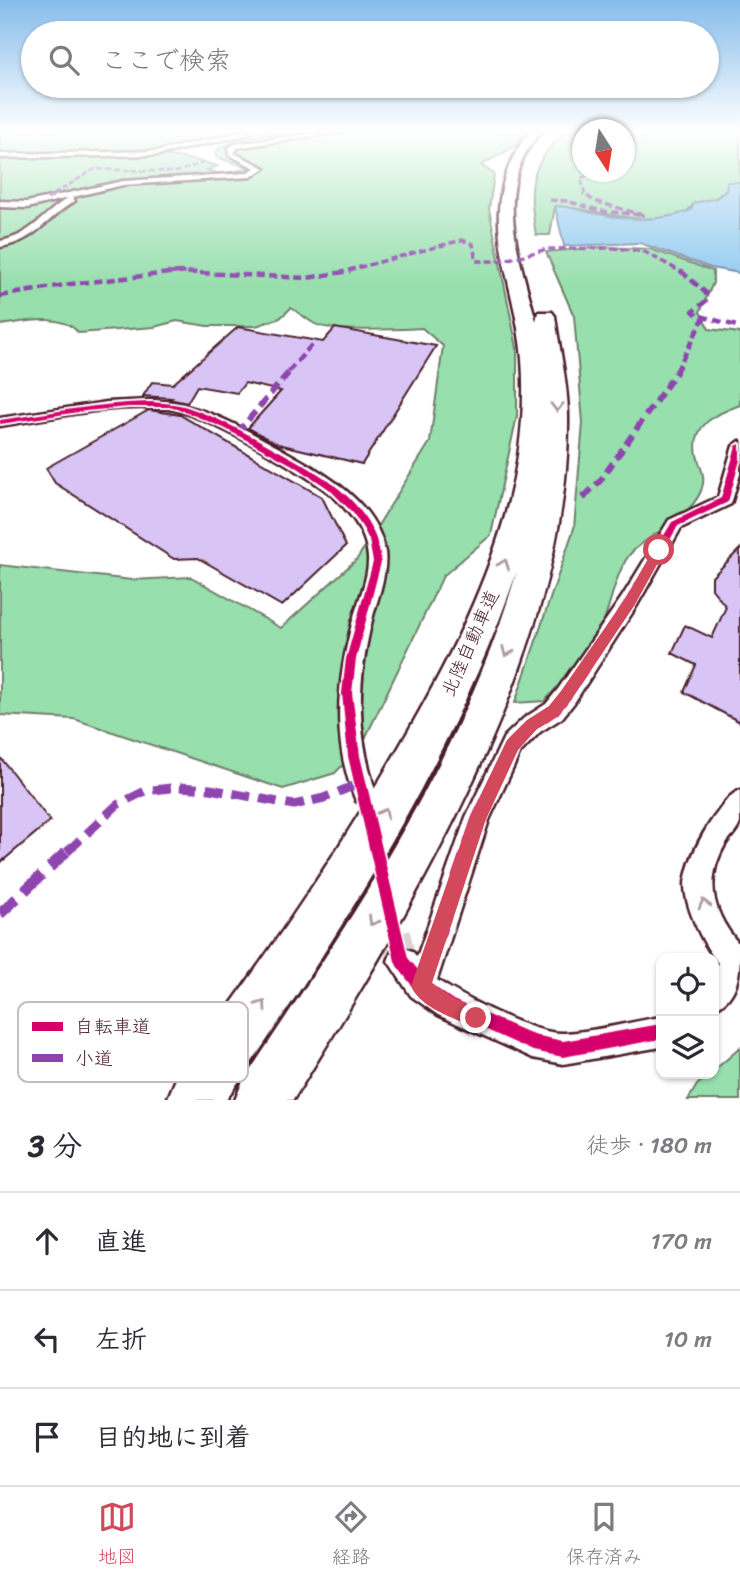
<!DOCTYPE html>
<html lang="ja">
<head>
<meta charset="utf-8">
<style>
  body { margin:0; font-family:Sriracha,"Klee One",sans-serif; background:#f7f7f7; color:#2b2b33 }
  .controls { position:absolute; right:21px; bottom:21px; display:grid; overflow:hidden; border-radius:14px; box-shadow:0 2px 5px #0004 }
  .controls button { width:63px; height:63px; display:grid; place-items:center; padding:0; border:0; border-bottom:2px solid #e1e1e2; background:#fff; color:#2b2b33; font:35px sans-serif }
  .compass { position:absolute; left:572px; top:119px; width:63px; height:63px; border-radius:50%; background:#fff; box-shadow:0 2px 5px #0004; rotate:168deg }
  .stop { position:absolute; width:21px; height:21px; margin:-16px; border:5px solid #d1495b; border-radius:50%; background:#fff }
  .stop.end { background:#d1495b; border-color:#fff; box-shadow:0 2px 7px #0008 }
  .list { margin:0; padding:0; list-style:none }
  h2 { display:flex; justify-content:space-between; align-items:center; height:91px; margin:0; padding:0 28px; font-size:30px }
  h2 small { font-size:23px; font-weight:400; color:#7c7c81 }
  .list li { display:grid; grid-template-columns:46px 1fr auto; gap:21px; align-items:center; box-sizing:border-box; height:98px; padding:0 28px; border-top:2px solid #e1e1e2 }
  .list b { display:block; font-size:26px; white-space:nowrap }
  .list em { font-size:23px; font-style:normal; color:#7c7c81 }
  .icon { flex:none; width:38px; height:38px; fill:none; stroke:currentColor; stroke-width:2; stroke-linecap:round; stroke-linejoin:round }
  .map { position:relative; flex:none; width:740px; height:1100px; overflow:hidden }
  .search { position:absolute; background:#fff; box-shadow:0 2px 5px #0004; left:21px; right:21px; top:21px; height:77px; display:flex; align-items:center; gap:18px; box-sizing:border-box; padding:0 24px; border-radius:38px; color:#7c7c81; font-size:26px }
  .sheet { height:385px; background:#fff }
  nav { display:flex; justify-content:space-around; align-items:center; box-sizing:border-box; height:98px; border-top:2px solid #e1e1e2; background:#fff; font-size:19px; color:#7c7c81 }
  nav a { display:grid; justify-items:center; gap:4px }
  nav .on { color:#d1495b }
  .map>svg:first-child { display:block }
  .green { fill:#97dfad; stroke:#707f6c; stroke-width:2 }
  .water { fill:#90c9ef; stroke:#7485a1; stroke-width:2 }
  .building { fill:#d8c5f6; stroke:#4a1f2b; stroke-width:2 }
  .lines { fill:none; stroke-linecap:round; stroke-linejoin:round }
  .street-tunnel-far1 { stroke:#dbd2d5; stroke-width:23; stroke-dasharray:23 11; stroke-linecap:butt }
  .street-tunnel { stroke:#dbd2d5; stroke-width:29; stroke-dasharray:29 14; stroke-linecap:butt }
  .lane-casing { stroke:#4a1f2b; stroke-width:5 }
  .street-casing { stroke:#4a1f2b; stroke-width:5 }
  .highway-casing { stroke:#4a1f2b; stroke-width:5 }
  .lane { fill:#fff; fill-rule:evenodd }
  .street { fill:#fff; fill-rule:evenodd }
  .highway { fill:#fff; fill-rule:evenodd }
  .quiet-far6 { stroke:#8e44ad; stroke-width:2.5; stroke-dasharray:6 2.5; stroke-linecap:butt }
  .quiet-far5 { stroke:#8e44ad; stroke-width:3.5; stroke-dasharray:7 3.5; stroke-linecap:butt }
  .quiet-far4 { stroke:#8e44ad; stroke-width:4.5; stroke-dasharray:9 4.5; stroke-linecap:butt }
  .quiet-far3 { stroke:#8e44ad; stroke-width:6; stroke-dasharray:11 6; stroke-linecap:butt }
  .quiet-far2 { stroke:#8e44ad; stroke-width:7; stroke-dasharray:14 7; stroke-linecap:butt }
  .quiet-far1 { stroke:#8e44ad; stroke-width:9; stroke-dasharray:18 9; stroke-linecap:butt }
  .quiet { stroke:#8e44ad; stroke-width:11; stroke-dasharray:23 11; stroke-linecap:butt }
  .cycleway-casing { stroke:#fff; stroke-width:4 }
  .cycleway { fill:#d6006c; fill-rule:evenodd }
  .oneway { stroke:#ae9aa0 }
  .route { fill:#d1495b }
  .labels { text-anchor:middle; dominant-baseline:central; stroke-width:5; stroke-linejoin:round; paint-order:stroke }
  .street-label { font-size:19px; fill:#4a1f2b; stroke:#fff }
  .key { fill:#fff; stroke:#c9bcbf; stroke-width:2 }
  .key-label { font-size:19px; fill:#4a1f2b }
</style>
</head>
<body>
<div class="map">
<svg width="740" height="1100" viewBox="0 0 740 1100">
  <rect width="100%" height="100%" fill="#fff"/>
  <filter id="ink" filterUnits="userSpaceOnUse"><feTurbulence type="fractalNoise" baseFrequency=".0143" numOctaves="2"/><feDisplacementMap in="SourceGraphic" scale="14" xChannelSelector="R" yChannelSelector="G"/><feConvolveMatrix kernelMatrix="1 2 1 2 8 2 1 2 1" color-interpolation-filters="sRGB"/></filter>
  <g filter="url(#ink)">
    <path class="green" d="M0 131H284L168 151 0 155Z
      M331 131H527L516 146 481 165 494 174 489 209 517 348V416L491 535 443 576 362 745 335 773 283 789 74 719 0 715V565L132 580 191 577 281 628 357 559 430 442 443 346 422 328C401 329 331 333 315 324 306 319 300 313 291 308L280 318 256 326H207L177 321 154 327 79 333C61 312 25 322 0 325V157C70 156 149 145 217 166L207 170 220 174 250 168 216 157 215 152C243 129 296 138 331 131Z
      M565 131H582V172H624L625 131H740V182H734L716 198 694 203C675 239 586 205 555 207L550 235H536C528 184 528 169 565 131Z
      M602 247 650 249 713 271V283L700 312 709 329 740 333V405C715 414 691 425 697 455 700 469 707 476 701 491 689 519 654 531 633 551 615 568 610 611 599 634 587 658 562 681 545 701L515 703 574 528 583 423 574 316 546 252Z
      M740 1048V1100H688L697 1085Z"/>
    <path class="water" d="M727 182H740V273L711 268 640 243 564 246 555 206C572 206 582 211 598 214 630 220 661 222 691 210L694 203 716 198 726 191Z"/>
    <path class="building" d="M238 327 323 342 335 328 436 346 362 464 278 444 248 428 281 391 245 383 237 393 197 386 187 403 169 399 171 398 143 396 152 382 173 384Z
      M149 410 180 415 322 497 346 546 282 606 198 558 174 559 55 483 46 468Z
      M740 549V722L684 692 696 665 672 653 685 625 712 638 726 607 712 589V577Z
      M0 757 50 821 0 863Z"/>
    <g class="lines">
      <path class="street-tunnel-far1" d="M374 841 377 852"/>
      <path class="street-tunnel" d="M376 850 402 961"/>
      <g class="lane-casing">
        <path id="lane" d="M273 131H278L271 134 269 133Z"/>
      </g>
      <g class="street-casing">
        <path id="street" d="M247 131 249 134 158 155 0 158V154L158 151Z
          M330 131H346L237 148 234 153 265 168 251 177 123 185 73 197 75 201C46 218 37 241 0 247V241C30 237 43 213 68 198L27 208 0 207V201L27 202 123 181 246 173 255 168 229 155 228 148 235 144Z
          M150 400C198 402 241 427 283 450 324 473 376 501 385 552 388 573 377 600 372 620 357 683 356 731 376 793L372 801 364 805 356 801C331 742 337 680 353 620 358 601 369 577 368 558 367 534 352 515 336 499 309 474 203 413 168 409 113 403 55 418 0 426V418L107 402Z
          M740 441V474L731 504 681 528 636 607 574 703 562 718 540 732 520 753 489 820 437 980C464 998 534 1035 565 1033 597 1031 630 1022 661 1017V1047L563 1064 533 1058 438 1015 411 996 388 961 392 951 402 947 412 951 417 957 466 817 504 737 524 718 546 704 558 689 622 597 669 520 718 497 733 446Z
          M740 790C740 799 740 814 740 823 738 831 729 838 725 845 704 881 713 915 740 945 740 970 740 997 714 1009V969L718 963C704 946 680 900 686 877 690 857 702 834 714 817 722 807 728 795 740 790Z"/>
      </g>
      <g class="highway-casing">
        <path id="highway" d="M530 131H541C535 140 527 148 523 158 499 209 523 270 536 321L538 312H552L555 316C559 348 568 383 568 416 571 649 413 907 293 1100H235L243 1081C350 921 463 758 517 571 452 762 339 935 226 1100H167L175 1081C256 971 334 861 402 742 443 671 482 596 505 516 519 466 526 411 522 359 515 271 469 211 530 131Z"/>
      </g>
      <use href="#lane" class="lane"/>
      <use href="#street" class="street"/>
      <use href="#highway" class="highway"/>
      <path class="quiet-far6" d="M624 141 648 137 657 131
        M582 157V162
        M54 194 95 169 176 172 206 162
        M585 194 581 178 595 172"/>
      <path class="quiet-far5" d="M47 199 57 193
        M550 200 567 201 601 211 643 215 594 201 583 193
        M168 273H204
        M338 273 462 240 473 244 476 261H500L548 249 614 248 645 252 683 273"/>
      <path class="quiet-far4" d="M681 271 706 293V301L693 311 697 315 740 327
        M0 296 70 284 179 272 307 278 350 271
        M288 372 315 341
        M676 372 703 319"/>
      <path class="quiet-far3" d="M237 433 290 371
        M584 497 600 481 677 371"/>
      <path class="quiet-far2" d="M583 498 586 495"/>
      <path class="quiet-far1" d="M67 852 117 805 145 791 179 787 210 789 294 805 324 798 360 783"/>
      <path class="quiet" d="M0 914 68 850"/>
      <g class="cycleway-casing">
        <path id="cycleway" d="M150 402C162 403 175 403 187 407 214 416 240 430 266 444 295 460 328 476 351 500 368 518 379 538 381 562L356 659 352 693 360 756 408 958 419 971 472 817 508 741 528 721 550 708 562 693 626 599 672 522 721 498 736 446 740 444V460L728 502 678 526 632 605 570 699 558 714 536 729 516 749 484 819 429 983 453 1000 534 1035 563 1041 661 1024V1039L563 1057 533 1051 443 1010 416 991 397 966 395 961 348 756 342 693 346 659 373 562 369 540 364 530 353 513 329 489 298 468 224 428 181 410 170 407H129L85 411 0 424V420C50 413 99 403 150 402Z"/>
      </g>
      <use href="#cycleway" class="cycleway"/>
    </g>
    <defs><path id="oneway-chevron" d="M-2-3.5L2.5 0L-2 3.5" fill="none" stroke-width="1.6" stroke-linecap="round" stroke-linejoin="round" transform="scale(1.75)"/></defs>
    <g class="oneway">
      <use href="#oneway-chevron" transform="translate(557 407) rotate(90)"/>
      <use href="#oneway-chevron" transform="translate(504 564) rotate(-69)"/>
      <use href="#oneway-chevron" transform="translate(507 652) rotate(113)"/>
      <use href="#oneway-chevron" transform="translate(384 813) rotate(-61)"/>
      <use href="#oneway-chevron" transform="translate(704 904) rotate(-105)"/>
      <use href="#oneway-chevron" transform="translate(373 921) rotate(121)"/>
      <use href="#oneway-chevron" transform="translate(262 1005) rotate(-55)"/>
    </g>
  </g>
  <linearGradient id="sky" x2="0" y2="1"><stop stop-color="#85bceb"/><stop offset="0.46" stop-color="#fff"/><stop offset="1" stop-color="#fff" stop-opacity="0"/></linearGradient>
  <rect width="740" height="285" fill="url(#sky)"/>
  <path class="route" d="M655 547 665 550 634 606 571 700 559 715 537 729 518 750 486 819 432 983 454 998 483 1011 486 1018 483 1025 476 1028C456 1019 420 1008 411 986L470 817 507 740 527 720 549 706 561 691 625 599Z"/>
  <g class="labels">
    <g class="street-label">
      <text transform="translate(470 643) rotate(-66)">北陸自動車道</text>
    </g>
  </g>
  <rect x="18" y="1002" width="230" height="80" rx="10" class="key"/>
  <rect x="32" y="1022" width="31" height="9" fill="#d6006c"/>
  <rect x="32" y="1054" width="31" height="8" fill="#8e44ad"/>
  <g class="key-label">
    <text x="75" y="1033">自転車道</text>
    <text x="75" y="1065">小道</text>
  </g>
</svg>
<div class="controls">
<button><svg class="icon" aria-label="locate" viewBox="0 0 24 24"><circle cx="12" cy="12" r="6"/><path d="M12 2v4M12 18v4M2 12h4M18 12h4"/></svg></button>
<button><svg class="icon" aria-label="layers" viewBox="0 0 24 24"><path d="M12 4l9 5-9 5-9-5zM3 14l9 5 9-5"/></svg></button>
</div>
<svg class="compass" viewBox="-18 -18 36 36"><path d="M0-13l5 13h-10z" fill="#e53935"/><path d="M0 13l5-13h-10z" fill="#7c7c81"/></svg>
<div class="stop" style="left:659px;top:550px"></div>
<div class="stop end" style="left:476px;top:1018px"></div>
<div class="search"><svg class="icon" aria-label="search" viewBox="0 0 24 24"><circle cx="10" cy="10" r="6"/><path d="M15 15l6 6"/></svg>ここで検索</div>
</div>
<section class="sheet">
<h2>3 分<small>徒歩 · 180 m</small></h2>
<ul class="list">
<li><svg class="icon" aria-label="ahead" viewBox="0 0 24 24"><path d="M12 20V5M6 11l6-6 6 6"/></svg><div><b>直進</b></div><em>170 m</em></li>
<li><svg class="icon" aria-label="left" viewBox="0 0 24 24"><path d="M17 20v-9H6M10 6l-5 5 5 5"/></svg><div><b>左折</b></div><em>10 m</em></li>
<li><svg class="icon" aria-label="arrive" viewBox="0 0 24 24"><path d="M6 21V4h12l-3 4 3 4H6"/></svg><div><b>目的地に到着</b></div></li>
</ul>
</section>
<nav>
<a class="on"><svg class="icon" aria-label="map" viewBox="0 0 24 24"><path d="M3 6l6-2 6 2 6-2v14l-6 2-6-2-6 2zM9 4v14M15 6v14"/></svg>地図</a>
<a><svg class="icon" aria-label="directions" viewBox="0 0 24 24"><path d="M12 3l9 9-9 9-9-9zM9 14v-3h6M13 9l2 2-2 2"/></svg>経路</a>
<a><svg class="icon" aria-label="saved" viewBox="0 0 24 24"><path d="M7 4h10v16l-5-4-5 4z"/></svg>保存済み</a>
</nav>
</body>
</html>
